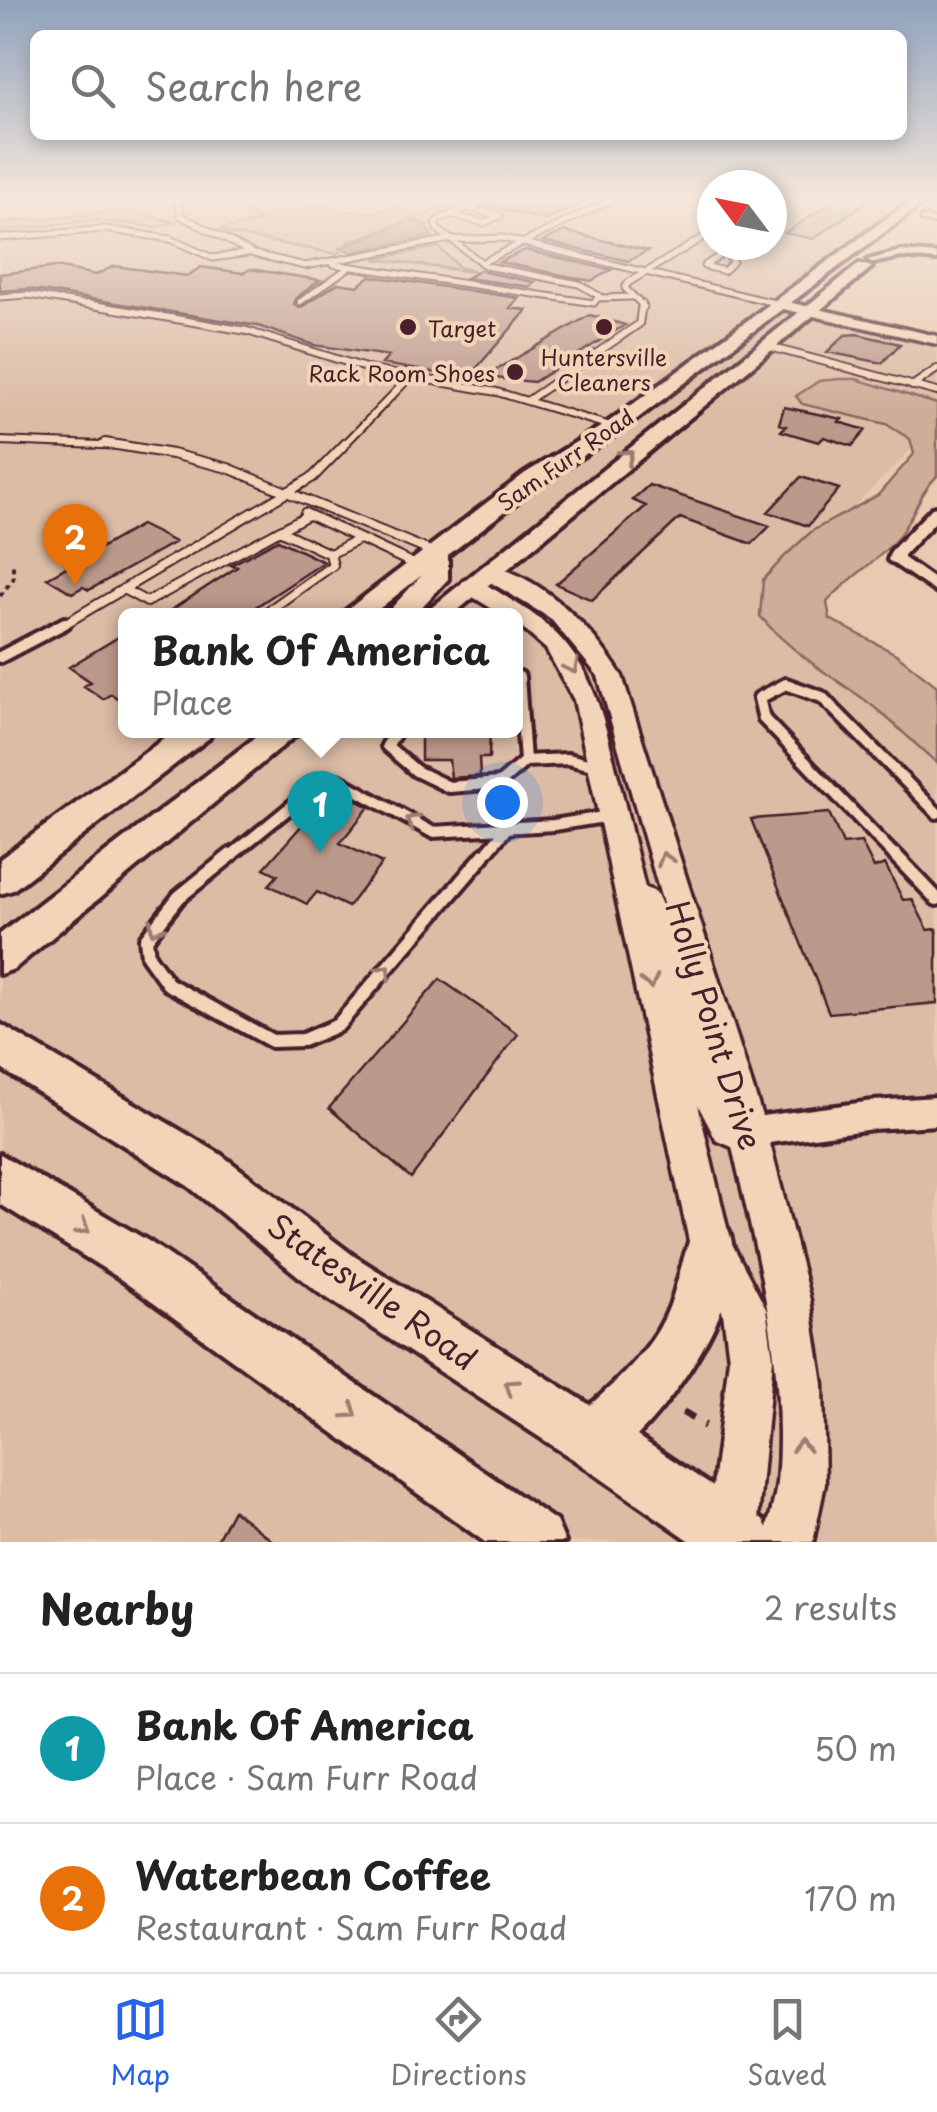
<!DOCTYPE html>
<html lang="en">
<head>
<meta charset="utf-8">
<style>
  body { margin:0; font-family:"Playpen Sans",sans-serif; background:#f2f2f2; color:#222 }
  .compass { position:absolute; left:697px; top:170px; width:90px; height:90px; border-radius:50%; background:#fff; box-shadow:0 5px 15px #0003; rotate:302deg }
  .you { position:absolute; left:502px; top:802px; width:35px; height:35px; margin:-25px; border:8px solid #fff; border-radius:50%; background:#1a73e8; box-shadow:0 0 0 15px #1a73e833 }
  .badge { display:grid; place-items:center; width:65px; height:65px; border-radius:50%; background:#2563eb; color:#fff; font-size:32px; font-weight:700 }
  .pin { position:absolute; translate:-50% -82px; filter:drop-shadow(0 2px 5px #0008) }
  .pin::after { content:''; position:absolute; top:52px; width:35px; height:30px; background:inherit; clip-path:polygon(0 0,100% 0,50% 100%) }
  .popup { position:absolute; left:118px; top:608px; width:405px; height:130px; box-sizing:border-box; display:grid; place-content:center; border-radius:15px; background:#fff; filter:drop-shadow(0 2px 8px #0005); font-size:32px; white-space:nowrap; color:#767676 }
  .popup b { font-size:38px; color:#222 }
  .popup::after { content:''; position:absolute; left:50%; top:100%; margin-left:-20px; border:20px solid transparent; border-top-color:#fff }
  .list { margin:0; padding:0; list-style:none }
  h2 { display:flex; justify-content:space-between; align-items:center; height:130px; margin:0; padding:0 40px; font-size:42px }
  h2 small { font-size:32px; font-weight:400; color:#767676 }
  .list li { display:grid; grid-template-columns:65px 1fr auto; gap:30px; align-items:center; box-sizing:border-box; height:150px; padding:0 40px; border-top:2px solid #e0e0e0 }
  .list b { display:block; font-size:38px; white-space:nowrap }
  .list p { margin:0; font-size:32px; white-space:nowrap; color:#767676 }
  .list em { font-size:32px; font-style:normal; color:#767676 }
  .icon { flex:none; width:55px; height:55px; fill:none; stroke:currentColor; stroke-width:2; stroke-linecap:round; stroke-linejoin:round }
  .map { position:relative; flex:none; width:937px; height:1542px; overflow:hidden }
  .search { position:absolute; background:#fff; box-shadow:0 5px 15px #0003; left:30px; right:30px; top:30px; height:110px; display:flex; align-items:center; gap:25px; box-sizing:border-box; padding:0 35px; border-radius:15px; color:#767676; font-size:38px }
  .sheet { height:430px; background:#fff }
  nav { display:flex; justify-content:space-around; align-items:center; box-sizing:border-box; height:140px; border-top:2px solid #e0e0e0; background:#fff; font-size:28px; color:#767676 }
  nav a { display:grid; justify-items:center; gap:5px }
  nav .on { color:#2563eb }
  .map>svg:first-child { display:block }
  .built { fill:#dbbca5; fill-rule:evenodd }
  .green { fill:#ceae99; stroke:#8c6662; stroke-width:2.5 }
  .water { fill:#a9867b; stroke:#835d5b; stroke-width:2.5 }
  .building { fill:#bc9a8b; stroke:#4a1f2b; stroke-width:2.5 }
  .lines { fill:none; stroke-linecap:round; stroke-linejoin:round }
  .lane-far4-casing { stroke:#4a1f2b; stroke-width:9 }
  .lane-far3-casing { stroke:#4a1f2b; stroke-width:10 }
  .lane-far2-casing { stroke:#4a1f2b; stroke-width:12 }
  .lane-far1-casing { stroke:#4a1f2b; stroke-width:18 }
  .lane-casing { stroke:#4a1f2b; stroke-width:20 }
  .street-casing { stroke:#4a1f2b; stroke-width:8 }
  .secondary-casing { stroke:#4a1f2b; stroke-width:7 }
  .primary-casing { stroke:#4a1f2b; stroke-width:8 }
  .path-far1 { stroke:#4a1f2b; stroke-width:4; stroke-dasharray:5 5; stroke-linecap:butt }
  .path { stroke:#4a1f2b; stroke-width:8; stroke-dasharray:12 12; stroke-linecap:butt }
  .lane-far4 { stroke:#f2d5b8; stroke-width:5 }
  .lane-far3 { stroke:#f2d5b8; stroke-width:6 }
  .lane-far2 { stroke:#f2d5b8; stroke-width:8 }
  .lane-far1 { stroke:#f2d5b8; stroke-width:10 }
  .lane { stroke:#f2d5b8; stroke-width:12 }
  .street { fill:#f2d5b8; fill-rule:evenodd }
  .secondary { fill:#f2d5b8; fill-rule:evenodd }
  .primary { fill:#f2d5b8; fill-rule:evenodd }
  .oneway { stroke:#9e7a72 }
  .poi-dot { fill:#4a1f2b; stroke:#f2d5b8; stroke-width:4 }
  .labels { text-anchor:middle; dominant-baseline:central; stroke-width:8; stroke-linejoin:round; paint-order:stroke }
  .far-poi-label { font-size:22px; fill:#4a1f2b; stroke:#f2d5b8; text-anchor:start }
  .far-street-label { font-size:22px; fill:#4a1f2b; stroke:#f2d5b8 }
  .near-street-label { font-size:32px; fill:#4a1f2b; stroke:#f2d5b8 }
</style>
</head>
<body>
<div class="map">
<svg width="937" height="1542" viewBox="0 0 937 1542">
  <rect width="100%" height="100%" fill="#e8cab0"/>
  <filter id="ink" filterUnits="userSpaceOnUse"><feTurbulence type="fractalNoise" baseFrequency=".01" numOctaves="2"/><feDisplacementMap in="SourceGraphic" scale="20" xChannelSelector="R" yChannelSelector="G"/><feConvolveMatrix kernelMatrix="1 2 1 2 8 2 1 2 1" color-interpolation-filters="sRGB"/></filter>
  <g filter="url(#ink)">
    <path class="built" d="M0 197H192L195 205 236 201 261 222 222 229 230 234 278 245 340 248 474 197H712V245H772V197H924L780 304 937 340V424L777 583 937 746V1542H0ZM125 616H515V730H125Z"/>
    <path class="green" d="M192 197H298V202L343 211 376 212 432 197H474L349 242 337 254 230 234 220 229 260 222 236 202 194 205Z
      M124 211 176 222 156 227 94 220 0 231V223Z
      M438 247 459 267 481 273 375 259Z
      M838 379H856L937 404V476C918 494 912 523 893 543 873 564 847 579 827 602L830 619 896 654 937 686V763C911 741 886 714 858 695 825 673 787 648 760 616L763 580 786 555 812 531 878 495 914 454 910 439 886 424 802 404 796 396 819 381Z"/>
    <path class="water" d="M409 221 423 222 432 236 353 252 340 248Z"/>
    <path class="building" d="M499 197H597L546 220 487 206Z
      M840 197H874L813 239 785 233Z
      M564 231 648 251 628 261 543 241Z
      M525 250 611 270 591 281 499 262Z
      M114 266 187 276 201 267 243 273 250 269 320 280 295 299 294 305 300 308 338 283 358 286 370 276 519 298 510 308 527 310 468 378 382 364 389 356 314 345 258 326 29 289 0 291V274L56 267 96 275Z
      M481 270 485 272 535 282 530 287 466 278Z
      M590 315 625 325 534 382 484 377Z
      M857 334 900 344 882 363 827 352 845 335Z
      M784 407 842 419 839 422 866 430 852 446 824 437 819 442 781 431 786 426 779 424Z
      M801 477 839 489 808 526 768 512Z
      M649 485 770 526 752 544 680 518 592 600 556 584 646 506 632 500Z
      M141 525 175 542 89 590 83 587 72 593 47 578Z
      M278 540 324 562 242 616H162L237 567 231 565Z
      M125 633V703L111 694 103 699 84 686 91 682 69 667Z
      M421 730H490L489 758H479L480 776 451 778 449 760H421Z
      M340 791 369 807 340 843 382 863 348 907 317 892 307 904 269 885 278 875 264 868 303 824 310 827Z
      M829 813 843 844 861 842 874 868 885 864 903 900 912 899 928 930 937 929V1003L829 1013 751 819Z
      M440 979 518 1034 411 1178 329 1108Z
      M233 1510 274 1542H216Z"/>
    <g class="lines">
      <g class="lane-far4-casing">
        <path id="lane-far4" d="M177 197 181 216 254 254 305 266 445 240 503 238 779 304
          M452 215 484 223 500 216 469 208
          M923 219 937 222
          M0 238 106 229 170 239 213 258 248 253
          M725 252 733 262 724 271 704 266Z
          M725 252 737 246
          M481 263 617 197
          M333 264 594 303 599 296 579 284 486 266 437 229 435 223 440 219 493 197
          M0 297 28 295 102 307
          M598 298 631 297
          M300 302 348 268
          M644 307 625 288 628 283 712 232"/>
      </g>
      <g class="lane-far3-casing">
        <path id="lane-far3" d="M87 304 247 331 372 370 497 392 614 427
          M766 346 937 392
          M912 386 937 369
          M527 401 639 324 642 304
          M0 441 126 446
          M343 446 409 378"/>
      </g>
      <g class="lane-far2-casing">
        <path id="lane-far2" d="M105 443 172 454 228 468 435 553
          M305 513 418 566
          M281 531 330 554 359 539
          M123 589 147 602 306 516
          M261 616 333 565 330 554
          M61 626 313 477 346 443"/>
      </g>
      <g class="lane-far1-casing">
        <path id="lane-far1" d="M0 657 65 623
          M515 676 519 677 525 761
          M397 730 387 746 416 771 449 787 500 783 525 761 568 759 600 767
          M228 858 326 778 340 781 432 832 554 825 610 816
          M482 858 507 828
          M897 858 764 719 759 698 786 684 822 697 937 813"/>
      </g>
      <g class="lane-casing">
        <path id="lane" d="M231 855 179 897 146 939 148 956 168 984 272 1041 303 1040 338 1025 484 855
          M895 855 937 899"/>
      </g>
      <g class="street-casing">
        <path id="street" d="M901 251 937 254V260L901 257 873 263 868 260Z
          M937 507V520L904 555V558L937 581V593L888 560 891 551 932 508Z
          M937 1097V1125L873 1129 748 1146 738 1142 734 1132 738 1122 748 1118 873 1101Z"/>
      </g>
      <g class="secondary-casing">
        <path id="secondary" d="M779 300 937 336V344L774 307V301Z
          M488 564C546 579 592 628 622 676L767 1132 810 1300 823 1384 825 1484 813 1542H763C768 1523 775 1502 777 1482 787 1368 758 1257 732 1147L716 1140 698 1105 730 1240 766 1309 773 1358 756 1542H706L729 1358 723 1313 690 1246 574 700 546 649 515 622V616H504L463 591 460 586 463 581C480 577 497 592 511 600 584 642 598 692 616 769 626 808 635 848 645 888L656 892 666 914 598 676 550 618 480 576 477 571Z"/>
      </g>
      <g class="primary-casing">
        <path id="primary" d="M916 197H931L621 431 540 484 448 555V579L413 616H384L422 575 370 616H339L524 474 607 423Z
          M859 264 872 267 451 616H421Z
          M176 730H213L209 738 13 890 0 894V859Z
          M265 730H302L14 969 0 974V934Z
          M0 1024 220 1154 354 1256 590 1405C621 1378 655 1346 670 1305 679 1280 683 1254 694 1229L711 1222 728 1229C753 1288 679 1395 637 1436L764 1521 773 1542H692L573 1459 318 1292 188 1186 0 1068Z
          M0 1154 150 1242 556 1521 565 1542H485L116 1276 0 1204Z"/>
      </g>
      <path class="path-far1" d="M0 596 13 579V565"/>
      <path class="path" d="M683 1412 705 1426"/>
      <use href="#lane-far4" class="lane-far4"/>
      <use href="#lane-far3" class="lane-far3"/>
      <use href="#lane-far2" class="lane-far2"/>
      <use href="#lane-far1" class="lane-far1"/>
      <use href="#lane" class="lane"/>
      <use href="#street" class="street"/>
      <use href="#secondary" class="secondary"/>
      <use href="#primary" class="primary"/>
    </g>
    <defs><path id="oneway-chevron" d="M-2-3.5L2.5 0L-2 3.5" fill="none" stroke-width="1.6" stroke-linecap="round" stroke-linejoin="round" transform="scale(2.5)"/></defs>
    <g class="oneway">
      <use href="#oneway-chevron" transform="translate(627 456) rotate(-39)"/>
      <use href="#oneway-chevron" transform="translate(572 667) rotate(63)"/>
      <use href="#oneway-chevron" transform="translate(412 821) rotate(-153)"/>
      <use href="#oneway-chevron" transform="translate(665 859) rotate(-107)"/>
      <use href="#oneway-chevron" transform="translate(155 928) rotate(121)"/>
      <use href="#oneway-chevron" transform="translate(385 971) rotate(-50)"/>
      <use href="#oneway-chevron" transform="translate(650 982) rotate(77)"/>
      <use href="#oneway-chevron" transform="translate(83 1228) rotate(32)"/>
      <use href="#oneway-chevron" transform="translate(511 1386) rotate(-147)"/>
      <use href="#oneway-chevron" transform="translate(351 1412) rotate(35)"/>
      <use href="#oneway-chevron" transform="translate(801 1446) rotate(-90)"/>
    </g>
  </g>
  <linearGradient id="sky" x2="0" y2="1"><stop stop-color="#8fa2bc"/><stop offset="0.48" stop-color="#f5e7db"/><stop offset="1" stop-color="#f5e7db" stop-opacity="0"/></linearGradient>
  <rect width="937" height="413" fill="url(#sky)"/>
  <g class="poi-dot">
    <circle cx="408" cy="327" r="10"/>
    <circle cx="604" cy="327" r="10"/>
    <circle cx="515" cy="372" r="10"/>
  </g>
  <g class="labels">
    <g class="far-poi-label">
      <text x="428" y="327">Target</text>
      <text x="604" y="356" text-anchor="middle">Huntersville<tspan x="604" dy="25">Cleaners</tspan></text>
      <text x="495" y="372" text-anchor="end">Rack Room Shoes</text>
    </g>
    <g class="far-street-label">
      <text transform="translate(565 459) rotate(-35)">Sam Furr Road</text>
    </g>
    <g class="near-street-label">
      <text transform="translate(715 1025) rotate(73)">Holly Point Drive</text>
      <text transform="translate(373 1291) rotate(35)">Statesville Road</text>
    </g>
  </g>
</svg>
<svg class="compass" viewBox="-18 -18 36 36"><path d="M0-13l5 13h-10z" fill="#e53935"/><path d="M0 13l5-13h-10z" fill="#767676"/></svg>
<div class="you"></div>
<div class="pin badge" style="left:320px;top:853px;background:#0f9aa8">1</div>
<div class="popup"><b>Bank Of America</b>Place</div>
<div class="pin badge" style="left:75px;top:586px;background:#e8710a">2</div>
<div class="search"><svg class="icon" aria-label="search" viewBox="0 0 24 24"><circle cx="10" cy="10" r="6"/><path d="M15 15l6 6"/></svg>Search here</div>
</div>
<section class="sheet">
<h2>Nearby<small>2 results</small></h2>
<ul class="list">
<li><span class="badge" style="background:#0f9aa8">1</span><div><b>Bank Of America</b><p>Place · Sam Furr Road</p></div><em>50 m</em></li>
<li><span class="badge" style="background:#e8710a">2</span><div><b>Waterbean Coffee</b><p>Restaurant · Sam Furr Road</p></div><em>170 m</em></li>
</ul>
</section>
<nav>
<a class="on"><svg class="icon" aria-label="map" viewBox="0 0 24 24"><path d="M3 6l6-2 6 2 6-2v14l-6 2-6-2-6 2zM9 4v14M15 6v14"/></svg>Map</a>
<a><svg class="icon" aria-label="directions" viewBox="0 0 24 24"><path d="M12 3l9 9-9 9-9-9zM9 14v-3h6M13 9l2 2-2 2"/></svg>Directions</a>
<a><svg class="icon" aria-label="saved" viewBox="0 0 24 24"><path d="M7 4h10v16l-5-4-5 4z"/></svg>Saved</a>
</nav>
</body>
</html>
